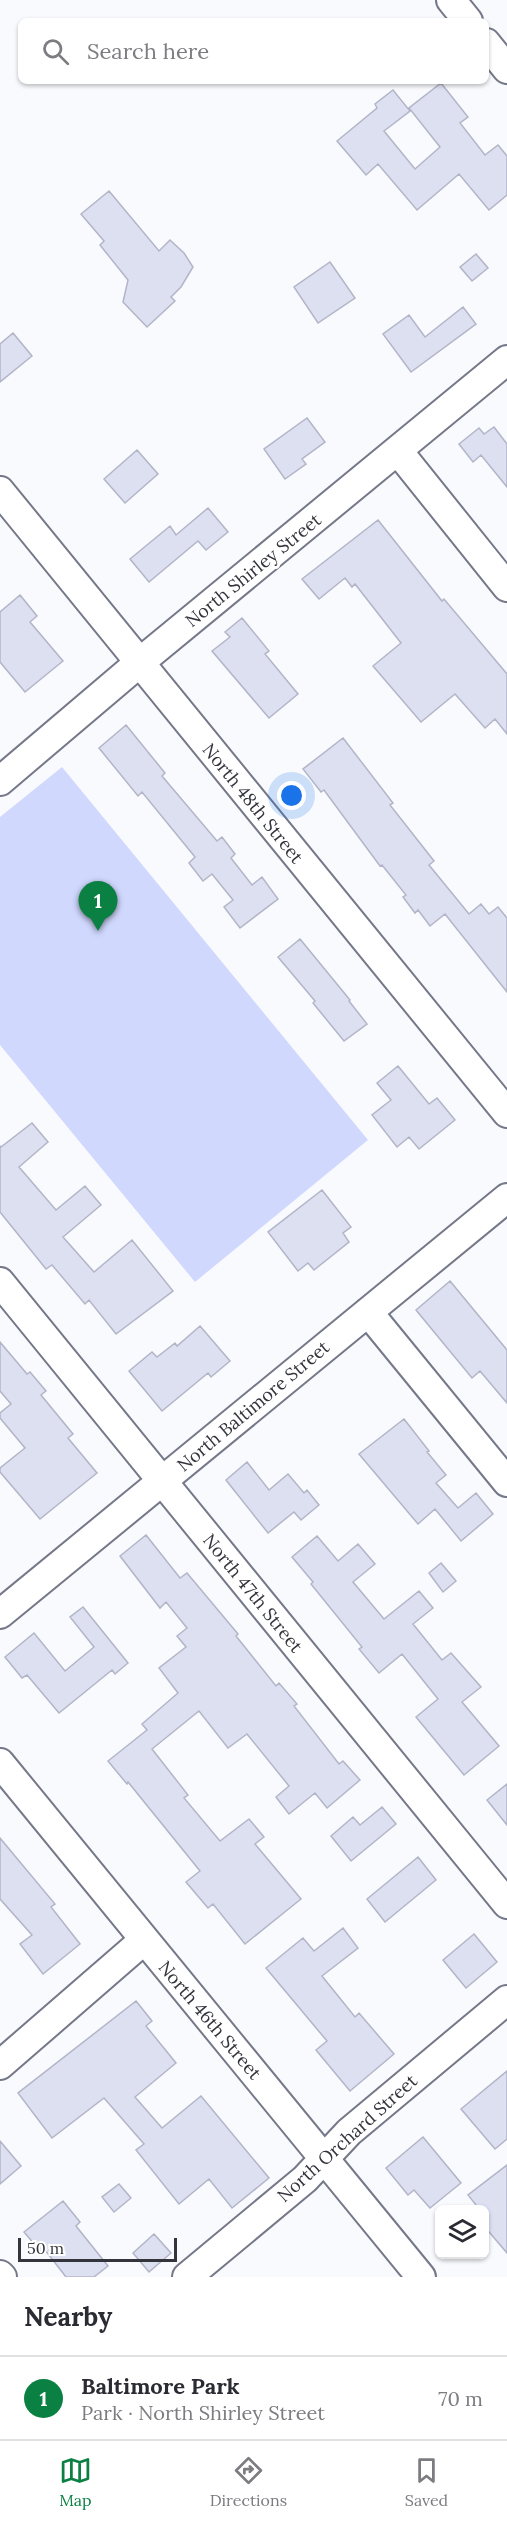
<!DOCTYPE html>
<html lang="en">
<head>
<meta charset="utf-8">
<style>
  body { margin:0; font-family:Lora,serif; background:#f7f7f7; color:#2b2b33 }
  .controls { position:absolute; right:18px; bottom:18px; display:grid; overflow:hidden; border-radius:9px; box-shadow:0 2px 4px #0004 }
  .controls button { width:54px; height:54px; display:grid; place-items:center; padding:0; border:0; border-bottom:2px solid #e1e1e2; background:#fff; color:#2b2b33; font:30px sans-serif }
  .scale { position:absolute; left:18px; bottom:15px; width:159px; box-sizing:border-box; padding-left:6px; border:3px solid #34353c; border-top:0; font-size:16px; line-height:21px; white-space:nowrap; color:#34353c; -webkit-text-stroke:4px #fff; paint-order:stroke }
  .you { position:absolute; left:292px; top:796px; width:21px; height:21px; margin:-15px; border:4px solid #fff; border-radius:50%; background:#1a73e8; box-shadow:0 0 0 9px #1a73e833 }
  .badge { display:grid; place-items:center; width:39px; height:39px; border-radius:50%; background:#0b8043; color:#fff; font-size:20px; font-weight:700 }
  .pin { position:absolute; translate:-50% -50px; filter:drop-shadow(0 2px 3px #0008) }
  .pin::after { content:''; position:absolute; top:32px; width:21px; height:18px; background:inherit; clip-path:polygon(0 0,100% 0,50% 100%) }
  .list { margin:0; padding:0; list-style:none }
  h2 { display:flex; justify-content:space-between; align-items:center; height:78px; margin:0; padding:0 24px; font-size:26px }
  h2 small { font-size:20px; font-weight:400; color:#7c7c81 }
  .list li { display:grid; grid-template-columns:39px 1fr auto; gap:18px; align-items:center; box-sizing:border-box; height:84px; padding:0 24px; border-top:2px solid #e1e1e2 }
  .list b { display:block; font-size:22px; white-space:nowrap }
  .list p { margin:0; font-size:20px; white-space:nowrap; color:#7c7c81 }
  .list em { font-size:20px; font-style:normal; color:#7c7c81 }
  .icon { flex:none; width:33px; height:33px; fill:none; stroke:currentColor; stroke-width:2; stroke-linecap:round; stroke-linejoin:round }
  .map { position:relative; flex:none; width:507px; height:2277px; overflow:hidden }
  .search { position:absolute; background:#fff; box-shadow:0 2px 4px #0004; left:18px; right:18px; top:18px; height:66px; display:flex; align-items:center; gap:15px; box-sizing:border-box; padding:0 21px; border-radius:9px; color:#7c7c81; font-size:22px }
  .sheet { height:162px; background:#fff }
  nav { display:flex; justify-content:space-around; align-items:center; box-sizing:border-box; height:84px; border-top:2px solid #e1e1e2; background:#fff; font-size:16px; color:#7c7c81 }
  nav a { display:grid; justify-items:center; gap:3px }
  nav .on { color:#0b8043 }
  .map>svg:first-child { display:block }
  .green { fill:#d1d8fe }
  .building { fill:#dce0f1; stroke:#b2b5c7; stroke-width:1.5 }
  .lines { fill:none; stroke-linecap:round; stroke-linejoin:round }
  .minor-casing { stroke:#757888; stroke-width:32 }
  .minor { stroke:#fff; stroke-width:28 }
  .labels { text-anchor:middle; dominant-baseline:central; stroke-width:6; stroke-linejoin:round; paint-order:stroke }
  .street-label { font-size:18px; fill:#34353c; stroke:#fff }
</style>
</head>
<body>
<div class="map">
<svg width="507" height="2277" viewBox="0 0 507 2277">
  <rect width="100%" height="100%" fill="#f9fafe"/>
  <path class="green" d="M62 767 368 1140 195 1282 0 1045V817Z"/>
  <path class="building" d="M441 83 468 117 460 123 485 155 498 145 507 156V195L489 210 459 174 417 210 378 164 366 175 337 141 377 108 375 104 393 90 410 111 384 131 415 169 440 147 409 108Z
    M109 191 159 251 170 240 184 253 193 267 181 287 171 297 175 301 147 327 123 302 128 280 100 245 104 241 81 214Z
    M476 254 488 268 472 281 460 267Z
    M330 262 355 298 318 323 294 287Z
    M463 307 476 324 411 372 383 334 409 315 425 337Z
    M13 333 32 356 0 382V344Z
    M307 418 325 442 302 459 306 464 285 479 264 449Z
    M494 427 507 444V487L481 455 473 462 459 444 479 428 484 434Z
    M137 450 158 474 125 503 104 479Z
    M208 508 228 532 206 550 198 541 149 582 130 559 170 526 176 535Z
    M378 520 442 601 444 599 507 674V734L495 719 485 728 455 694 421 722 373 666 401 643 355 584 352 587 345 578 319 599 302 579Z
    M20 595 37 616 30 622 63 661 25 692 0 662V612Z
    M242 618 269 651 265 654 298 694 269 718 212 651 230 637 225 632Z
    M126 725 165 773 162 776 217 841 222 837 235 854 231 858 252 885 262 877 278 899 240 928 224 907 233 900 212 874 203 881 189 863 195 857 142 792 138 796 99 748Z
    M343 738 393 803 390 805 434 861 429 865 469 914 481 904 489 914 498 907 507 918V992L445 914 430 926 418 910 415 913 403 897 406 895 382 865 380 866 324 790 321 792 303 769Z
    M300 939 350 1000 349 1001 367 1024 344 1041 313 1003 315 1001 278 957Z
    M398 1066 429 1104 437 1098 455 1120 419 1149 409 1137 397 1147 372 1115 391 1100 377 1083Z
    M32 1123 48 1142 19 1167 56 1210 85 1186 101 1205 63 1237 94 1272 132 1240 173 1291 116 1334 89 1300 85 1304 52 1265 46 1269 0 1212V1146L1 1147Z
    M322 1190 351 1227 343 1233 349 1242 314 1270 308 1263 298 1271 268 1232Z
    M450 1281 507 1350V1403L480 1371 472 1378 416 1310Z
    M200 1326 230 1361 211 1377 208 1373 162 1411 129 1371 152 1352 157 1357 175 1343 177 1346Z
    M0 1342 27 1374 30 1372 46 1391 41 1395 73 1434 68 1438 97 1473 40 1519 0 1472V1468L25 1448 0 1418V1413L11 1404 0 1391Z
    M404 1419 429 1451 427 1452 446 1475 436 1483 458 1508 476 1493 493 1514 461 1541 435 1509 418 1524 359 1454Z
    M247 1462 269 1490 288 1474 304 1493 307 1490 319 1505 301 1520 294 1512 268 1533 226 1480Z
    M146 1535 180 1578 187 1573 238 1634 236 1636 276 1686 279 1683 297 1704 294 1706 339 1764 343 1761 360 1780 327 1808 315 1793 289 1814 276 1797 289 1786 247 1734 228 1748 199 1711 152 1749 188 1795 184 1798 220 1841 249 1819 264 1837 255 1844 301 1899 245 1944 213 1904 208 1908 186 1882 200 1871 128 1782 127 1784 108 1761 147 1730 142 1724 178 1693 159 1668 186 1647 177 1636 187 1628 166 1602 160 1608 120 1556Z
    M317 1536 338 1561 358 1544 375 1564 353 1582 384 1619 419 1591 433 1608 413 1624 442 1660 451 1653 481 1687 462 1702 499 1746 464 1775 416 1717 438 1699 402 1654 379 1673 359 1649 362 1647 311 1584 313 1582 292 1557Z
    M441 1563 456 1581 443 1592 429 1573Z
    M83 1607 128 1663 115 1674 112 1670 59 1713 27 1675 22 1678 5 1657 34 1633 65 1671 94 1647 70 1617Z
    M507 1784V1825L487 1800Z
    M382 1807 396 1824 351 1861 331 1836 353 1817 360 1825Z
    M0 1838 55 1904 51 1907 80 1944 43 1974 20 1944 32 1935 0 1899Z
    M418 1857 436 1880 385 1922 367 1899Z
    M343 1928 358 1948 322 1976 355 2017 359 2013 394 2054 350 2091 316 2050 327 2041 266 1968 303 1938 314 1951Z
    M474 1934 497 1962 466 1988 443 1960Z
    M136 2001 152 2021 146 2026 176 2063 135 2097 162 2128 201 2096 269 2178 232 2208 209 2179 179 2204 136 2150 144 2144 104 2098 52 2138 18 2093Z
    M507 2071V2139L495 2149 461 2109Z
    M423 2137 461 2183 430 2208 414 2190 408 2195 386 2168Z
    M0 2141 21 2166 0 2184Z
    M507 2165V2253L484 2226V2210H480L468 2195Z
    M119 2184 131 2198 114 2212 102 2197Z
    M63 2201 80 2222 76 2226 108 2266 94 2277H66L45 2250 42 2253 24 2232Z
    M154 2234 171 2253 149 2272 133 2253Z"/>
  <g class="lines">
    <g class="minor-casing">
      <path id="minor" d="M451 0 468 21
        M486 43 507 69
        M398 451 507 587
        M0 491 507 1113
        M0 781 139 663 507 360
        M0 1282 507 1904
        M368 1312 507 1482
        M0 1614 507 1198
        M0 1763 421 2277
        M0 2065 144 1940
        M0 2275 2 2277
        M187 2277 305 2179 349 2132 507 2000"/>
    </g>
    <use href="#minor" class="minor"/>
  </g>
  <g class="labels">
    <g class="street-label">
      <text transform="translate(253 570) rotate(-39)">North Shirley Street</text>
      <text transform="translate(253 803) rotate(51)">North 48th Street</text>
      <text transform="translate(253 1406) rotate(-40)">North Baltimore Street</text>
      <text transform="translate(253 1593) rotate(51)">North 47th Street</text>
      <text transform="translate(210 2020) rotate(50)">North 46th Street</text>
      <text transform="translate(347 2138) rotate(-42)">North Orchard Street</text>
    </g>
  </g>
</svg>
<div class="controls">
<button><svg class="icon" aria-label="layers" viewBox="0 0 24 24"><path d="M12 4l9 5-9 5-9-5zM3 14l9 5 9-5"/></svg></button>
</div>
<div class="scale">50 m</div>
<div class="you"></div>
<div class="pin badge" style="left:98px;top:931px">1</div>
<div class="search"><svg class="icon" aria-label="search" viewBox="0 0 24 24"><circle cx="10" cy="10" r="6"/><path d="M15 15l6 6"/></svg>Search here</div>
</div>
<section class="sheet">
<h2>Nearby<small></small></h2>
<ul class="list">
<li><span class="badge">1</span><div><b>Baltimore Park</b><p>Park · North Shirley Street</p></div><em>70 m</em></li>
</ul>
</section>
<nav>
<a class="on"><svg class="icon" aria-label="map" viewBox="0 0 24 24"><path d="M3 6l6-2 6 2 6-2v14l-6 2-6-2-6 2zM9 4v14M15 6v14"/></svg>Map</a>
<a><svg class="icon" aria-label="directions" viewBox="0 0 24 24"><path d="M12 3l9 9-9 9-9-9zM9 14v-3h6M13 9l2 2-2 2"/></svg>Directions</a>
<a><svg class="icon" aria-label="saved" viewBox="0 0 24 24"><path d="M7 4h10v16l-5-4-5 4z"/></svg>Saved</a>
</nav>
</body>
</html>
